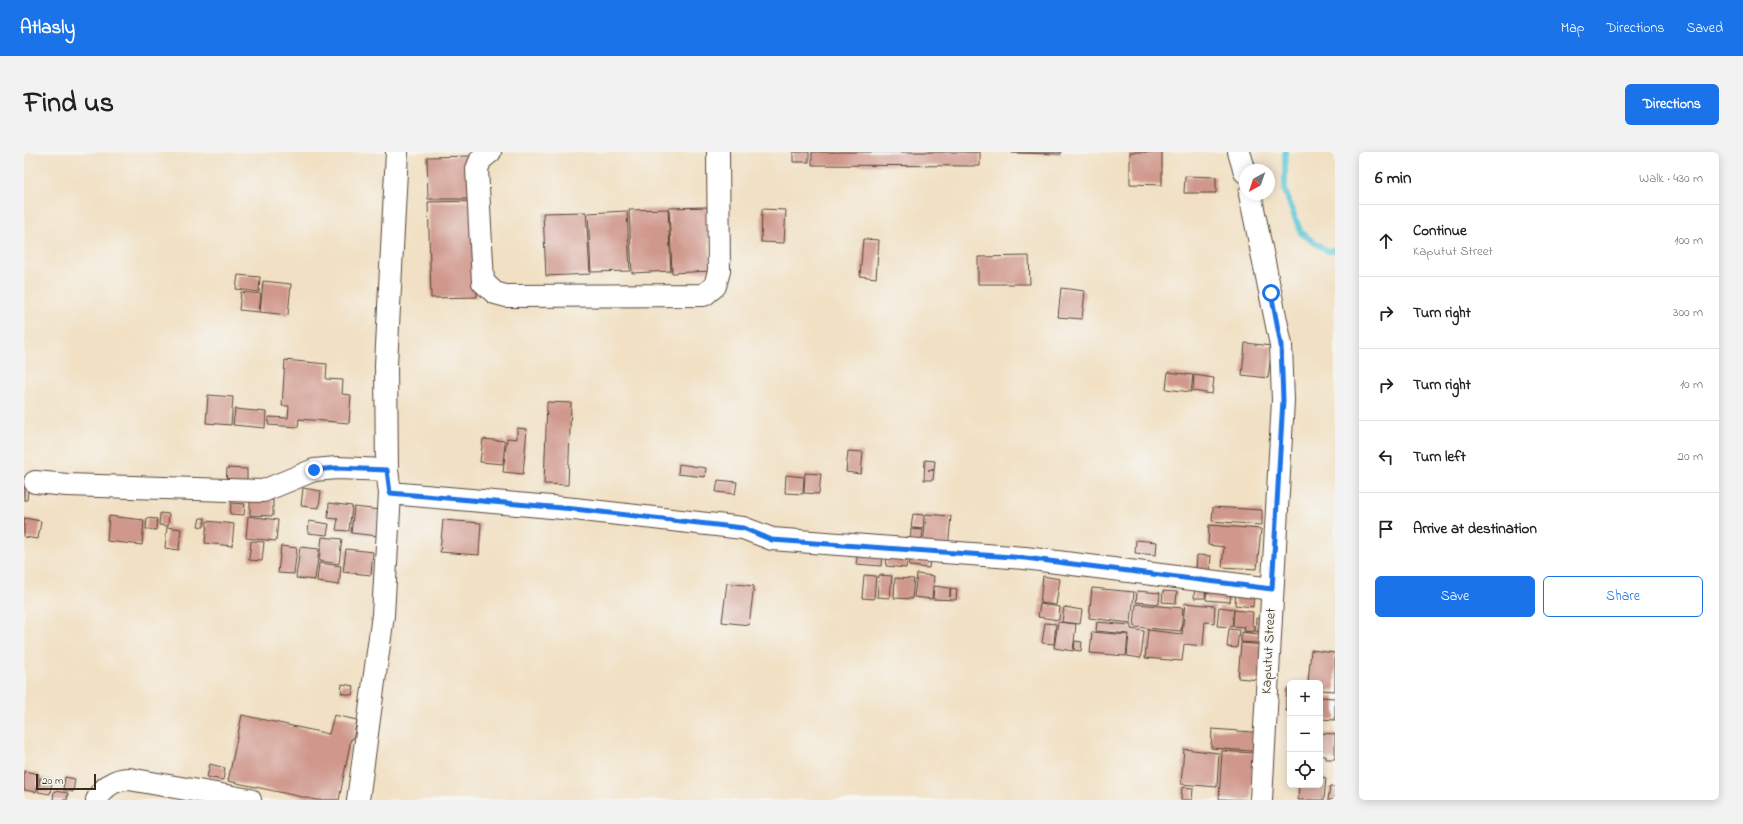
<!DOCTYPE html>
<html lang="en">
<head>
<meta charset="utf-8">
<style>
  body { margin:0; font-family:"Indie Flower",sans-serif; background:#f2f2f2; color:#202124 }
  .controls { position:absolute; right:12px; bottom:12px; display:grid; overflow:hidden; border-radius:6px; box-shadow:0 2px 10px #0003 }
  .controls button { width:36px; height:36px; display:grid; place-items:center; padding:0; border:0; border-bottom:1px solid #e0e0e0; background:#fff; color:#202124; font:20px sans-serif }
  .compass { position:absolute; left:1215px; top:12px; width:36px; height:36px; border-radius:50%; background:#fff; box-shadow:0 2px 10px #0003; rotate:220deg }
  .scale { position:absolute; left:12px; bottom:10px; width:60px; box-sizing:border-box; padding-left:4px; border:2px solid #3b2a1e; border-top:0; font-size:11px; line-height:14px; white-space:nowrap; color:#3b2a1e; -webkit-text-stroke:3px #f6f6f2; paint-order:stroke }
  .stop { position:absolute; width:12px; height:12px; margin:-9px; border:3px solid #1a73e8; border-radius:50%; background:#fff }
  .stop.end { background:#1a73e8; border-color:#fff; box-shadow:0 1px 4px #0008 }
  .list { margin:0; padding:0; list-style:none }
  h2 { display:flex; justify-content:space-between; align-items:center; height:52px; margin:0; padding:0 16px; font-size:17px }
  h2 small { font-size:13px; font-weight:400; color:#757577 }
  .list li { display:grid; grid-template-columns:26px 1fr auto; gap:12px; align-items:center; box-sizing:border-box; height:72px; padding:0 16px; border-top:1px solid #e0e0e0 }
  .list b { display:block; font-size:15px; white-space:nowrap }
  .list p { margin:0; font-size:13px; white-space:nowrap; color:#757577 }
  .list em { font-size:13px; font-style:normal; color:#757577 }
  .actions { display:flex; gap:8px; padding:12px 16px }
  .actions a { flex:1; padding:9px 0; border:1px solid #1a73e8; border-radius:6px; text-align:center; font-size:14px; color:#1a73e8 }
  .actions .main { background:#1a73e8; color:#fff }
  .icon { flex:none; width:22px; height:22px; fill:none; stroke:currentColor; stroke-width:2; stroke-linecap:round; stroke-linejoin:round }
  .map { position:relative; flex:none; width:1311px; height:648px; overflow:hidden; border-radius:6px }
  header { display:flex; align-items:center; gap:24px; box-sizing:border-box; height:56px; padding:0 20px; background:#1a73e8; color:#fff }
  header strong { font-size:19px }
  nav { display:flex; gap:22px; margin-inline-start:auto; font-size:14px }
  .intro { display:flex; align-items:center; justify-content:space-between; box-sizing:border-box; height:96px; padding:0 24px }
  h1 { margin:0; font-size:28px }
  .button { padding:10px 18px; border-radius:6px; background:#1a73e8; color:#fff; font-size:14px; font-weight:700 }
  main { display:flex; gap:24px; padding:0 24px }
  aside { flex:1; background:#fff; border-radius:6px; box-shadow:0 2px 10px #0003 }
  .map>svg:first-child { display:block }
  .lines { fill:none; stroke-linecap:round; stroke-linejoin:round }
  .stream { stroke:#5dc8d7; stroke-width:6 }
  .building { fill:#d0988c }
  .minor-casing { stroke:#564537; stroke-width:24 }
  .minor { stroke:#fff; stroke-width:22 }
  .route { stroke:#1a73e8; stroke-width:5 }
  .labels { text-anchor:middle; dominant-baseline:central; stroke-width:3; stroke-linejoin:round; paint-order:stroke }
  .street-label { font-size:14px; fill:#3b2a1e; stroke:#f6f6f2 }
</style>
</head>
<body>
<header>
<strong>Atlasly</strong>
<nav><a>Map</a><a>Directions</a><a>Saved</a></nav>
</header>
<div class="intro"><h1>Find us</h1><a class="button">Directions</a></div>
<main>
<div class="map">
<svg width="1311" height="648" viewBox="0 0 1311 648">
  <rect width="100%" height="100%" fill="#f6f6f2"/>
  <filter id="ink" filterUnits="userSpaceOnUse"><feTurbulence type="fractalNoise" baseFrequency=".025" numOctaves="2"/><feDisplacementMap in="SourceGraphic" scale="8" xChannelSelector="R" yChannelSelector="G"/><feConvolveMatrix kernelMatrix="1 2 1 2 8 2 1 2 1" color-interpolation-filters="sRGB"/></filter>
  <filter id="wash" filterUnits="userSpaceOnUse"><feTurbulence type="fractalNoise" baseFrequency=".012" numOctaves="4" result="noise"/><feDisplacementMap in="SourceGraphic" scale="16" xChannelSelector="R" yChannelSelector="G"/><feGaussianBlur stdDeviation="0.9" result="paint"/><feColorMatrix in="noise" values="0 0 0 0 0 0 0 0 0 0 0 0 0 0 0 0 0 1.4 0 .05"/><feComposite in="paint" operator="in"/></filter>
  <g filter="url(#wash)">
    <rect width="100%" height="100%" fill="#f1e0c3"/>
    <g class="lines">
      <path class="stream" d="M1261 0V39L1277 81 1303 99 1311 98"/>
    </g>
    <g id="blocks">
      <path class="building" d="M769 0H785V10H769Z
        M788 0H956V14L788 13Z
        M988 0H1037V2L988 1Z
        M1106 0H1138V33L1106 32Z
        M447 4 448 47H404L403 5Z
        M1161 24 1192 25V41H1160Z
        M450 49 453 145 407 146 404 50Z
        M683 55 687 119 648 121 645 56Z
        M644 57 647 119 608 121 605 58Z
        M738 57 762 58 760 91 737 90Z
        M603 59 606 119 567 120 564 61Z
        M562 60 566 122 522 124 519 61Z
        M839 87 855 88 852 126 836 124Z
        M1005 104 1006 132H954V105Z
        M214 123 236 125 235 140 212 137Z
        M239 129 267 132 264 163 236 160Z
        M1037 136 1061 139 1058 167 1034 165Z
        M217 140 237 142 235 160 215 158Z
        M1221 191 1248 194 1244 226 1218 223Z
        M261 208 303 212 302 227 319 228 318 242 327 243 325 271 275 267 274 275 244 273 245 265 264 266 265 254H258Z
        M1144 220 1169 223 1167 240 1142 237Z
        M1170 223 1190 226 1188 242 1169 239Z
        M184 243 209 245 207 273 182 271Z
        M523 250 547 251 544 333 520 332Z
        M211 257 242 260 241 276 209 273Z
        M493 276 503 277 499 322 479 320 483 286 493 287Z
        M459 287 481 289 479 312 456 310Z
        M824 299 839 300 837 322 822 320Z
        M901 308 911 309 910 318H904H910L909 328H900Z
        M655 312 682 316 681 325 654 322Z
        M203 316 223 317V334L202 333Z
        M781 321 797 322 795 342 780 341Z
        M762 323 780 325 779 342 761 341Z
        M694 328 713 330 711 342 692 340Z
        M0 329H5L3 348H0Z
        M279 336 297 339 295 356 277 354Z
        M226 347 249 348V364L226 363Z
        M207 351 221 352 220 363 206 362Z
        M305 351 328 354 325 379 312 378 314 367 304 366Z
        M330 355 357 358 354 384 327 381Z
        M1189 355 1238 358V373L1188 369Z
        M136 361 145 362 144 374 135 373Z
        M889 362 900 363 899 377 887 376Z
        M902 362 927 364 924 397 899 395Z
        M85 364 120 368 118 393 83 389Z
        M224 364 254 368 252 389 222 386Z
        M0 366 17 369 14 387 0 385Z
        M123 366 133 367 132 378 122 377Z
        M176 366H181L180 375 174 374Z
        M419 368 457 371 455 403 416 400Z
        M183 369 210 372 208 394 181 391Z
        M285 369 305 372 303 383 284 381Z
        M1185 373 1237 377 1233 417 1198 415 1200 395 1184 393Z
        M143 375 157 377 155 398 141 396Z
        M887 377 899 378 897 395 886 394Z
        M298 385 318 387 315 412 295 409Z
        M1112 388 1133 390 1132 403 1111 401Z
        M227 389 240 390 238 409 225 408Z
        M257 394 273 396 270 422 254 421Z
        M276 395 295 397 291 428 272 426Z
        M322 397 349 400 347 423 319 420Z
        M863 398 884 400 882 416 862 414Z
        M887 399 907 401 905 416 885 414Z
        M834 400 858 403 857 414 832 412Z
        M1173 403 1187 404 1186 419 1172 418Z
        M295 411 317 414 315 433 293 430Z
        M893 422 910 424 908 447 890 445Z
        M840 423 852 424 850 447 838 446Z
        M855 423 868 424 866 446 853 445Z
        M1019 424 1036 427 1032 453 1016 451Z
        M871 426 890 427 888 447 870 446Z
        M1171 429 1182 430 1181 446H1170Z
        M703 431 730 434 725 473 698 470Z
        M1183 431 1208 433 1206 450 1182 448Z
        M910 434 926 436V445L927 436 933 437 932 448 909 447Z
        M1068 436 1110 440 1107 471 1065 466Z
        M1212 437 1230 439 1229 455 1211 453Z
        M1113 439 1136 441 1135 452 1112 450Z
        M1139 439 1153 440 1152 451 1138 450Z
        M1161 451 1191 454 1190 471 1181 470 1179 494 1160 492 1158 509 1121 506 1124 478 1158 482Z
        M1016 452 1036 455 1035 468 1014 465Z
        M1112 452 1159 456 1157 479 1110 475Z
        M1040 455 1058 458 1056 472 1038 470Z
        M1195 455 1210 457 1208 475 1193 474Z
        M1210 458 1229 460 1228 474H1230V480L1220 479 1221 473 1219 475 1209 474Z
        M1232 466 1242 467 1241 480 1231 479Z
        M1034 470 1052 472 1049 499 1030 496Z
        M1073 470 1107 473V477L1120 479 1117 506 1103 504 1105 482 1072 479Z
        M1021 471 1032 472 1030 492 1018 491Z
        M1205 477 1215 478 1213 496 1203 495Z
        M1068 480 1104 483 1102 504 1066 501Z
        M1217 480 1235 482 1234 491 1217 490Z
        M1051 489 1058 490 1057 499 1050 498Z
        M1217 491 1239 493 1235 528 1214 526Z
        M1287 498 1311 501V539L1296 538V531H1284Z
        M318 532 330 534 328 543 317 541Z
        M1263 537H1266V559H1262Z
        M1296 545 1311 546V568L1296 567Z
        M218 563 305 582 310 563 333 568 329 587H327L315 648H292L204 629Z
        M1188 577 1241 581 1239 600 1187 596Z
        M1296 581 1311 582V607H1302V604H1296Z
        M1160 597 1195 601 1193 635 1157 632Z
        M1198 599 1229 601 1227 648 1195 647Z
        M186 612 201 616 199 628 183 625Z
        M0 619 15 622 12 640 0 638Z
        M41 625 51 627 49 640 39 638Z
        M1296 625 1302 626 1300 648H1274L1275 633H1296Z
        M16 626 28 628 26 642 14 640Z
        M1158 635 1169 636 1168 648H1157Z
        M1306 635H1311V648H1304Z
        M30 639 44 641 43 648H29Z"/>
    </g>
  </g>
  <g filter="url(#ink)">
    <use href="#blocks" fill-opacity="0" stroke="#564537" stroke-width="1"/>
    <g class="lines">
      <g class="minor-casing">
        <path id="minor" d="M466 0 457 7 453 17 459 130 471 141 482 144 680 143 691 134 695 119 694 0
          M1215 0 1221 20
          M1226 42 1257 193 1259 248 1237 648
          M11 330 43 333 239 339 290 318 313 316 363 318
          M366 341 550 357 719 376 748 387 1001 406 1248 437
          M73 648C79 635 91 627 105 627L226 648
          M334 648 359 463 366 341 363 318 362 213 373 0"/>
      </g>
      <use href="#minor" class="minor"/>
    </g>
  </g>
  <g class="lines" filter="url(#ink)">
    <path class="route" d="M290 318 313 316 363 318 366 341 550 357 719 376 748 388 1001 406 1248 437 1259 248 1257 193 1247 141"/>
  </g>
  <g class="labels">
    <g class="street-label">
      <text transform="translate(1245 499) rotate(-87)">Kaputut Street</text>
    </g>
  </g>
</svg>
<div class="controls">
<button>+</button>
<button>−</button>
<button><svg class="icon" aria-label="locate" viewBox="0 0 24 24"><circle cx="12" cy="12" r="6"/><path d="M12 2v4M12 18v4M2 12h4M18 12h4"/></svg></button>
</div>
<svg class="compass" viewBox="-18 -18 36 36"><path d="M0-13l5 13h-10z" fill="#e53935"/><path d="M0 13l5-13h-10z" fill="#757577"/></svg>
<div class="scale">20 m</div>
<div class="stop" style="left:1247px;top:141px"></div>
<div class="stop end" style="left:290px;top:318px"></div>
</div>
<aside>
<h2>6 min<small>Walk · 430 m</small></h2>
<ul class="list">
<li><svg class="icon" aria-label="ahead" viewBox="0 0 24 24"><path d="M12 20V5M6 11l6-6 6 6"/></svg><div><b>Continue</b><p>Kaputut Street</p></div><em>100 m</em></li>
<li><svg class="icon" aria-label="right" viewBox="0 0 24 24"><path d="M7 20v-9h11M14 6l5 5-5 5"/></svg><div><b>Turn right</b></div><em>300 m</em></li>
<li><svg class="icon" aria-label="right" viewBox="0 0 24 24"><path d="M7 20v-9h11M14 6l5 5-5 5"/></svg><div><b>Turn right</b></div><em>10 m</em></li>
<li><svg class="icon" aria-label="left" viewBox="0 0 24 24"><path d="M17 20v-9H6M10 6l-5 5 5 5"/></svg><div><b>Turn left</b></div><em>20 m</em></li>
<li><svg class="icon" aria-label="arrive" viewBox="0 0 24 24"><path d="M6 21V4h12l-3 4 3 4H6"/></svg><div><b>Arrive at destination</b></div></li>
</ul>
<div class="actions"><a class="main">Save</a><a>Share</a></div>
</aside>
</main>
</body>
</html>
